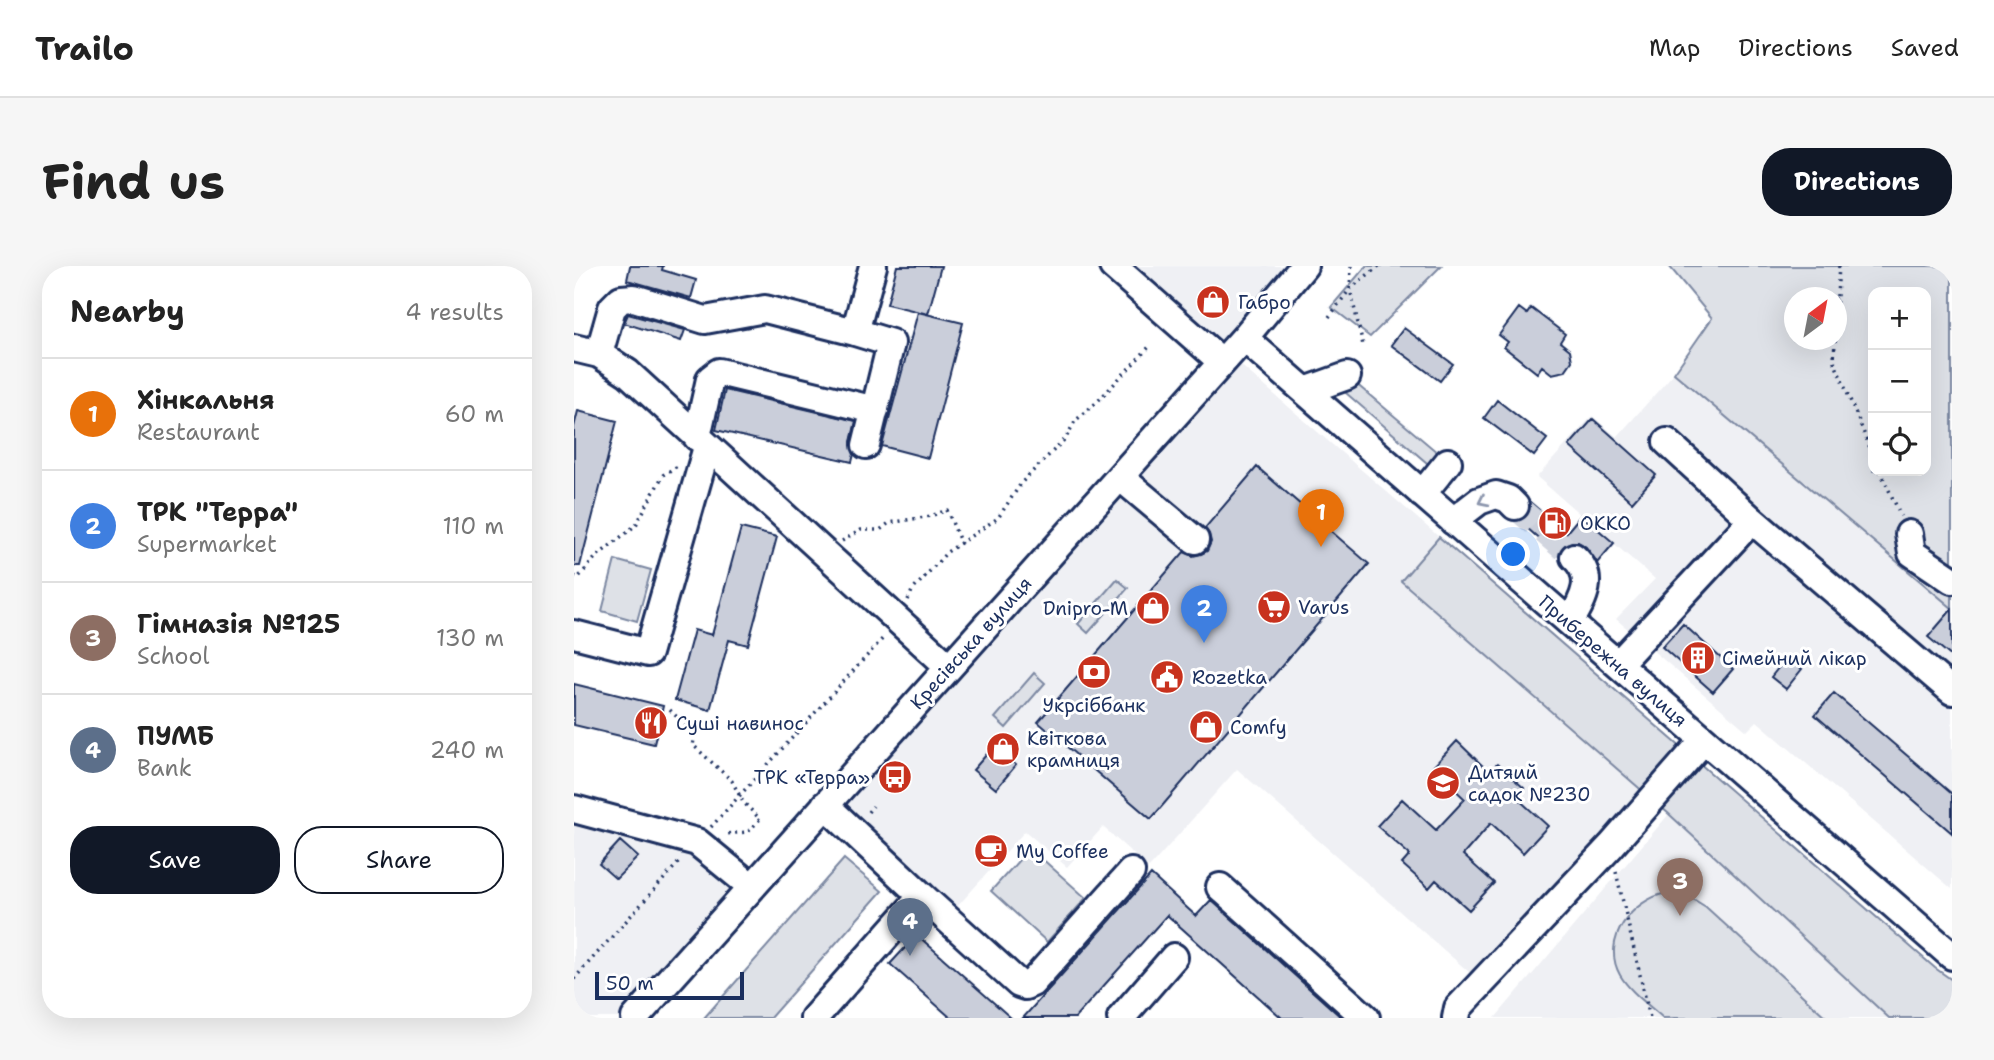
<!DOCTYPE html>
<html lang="en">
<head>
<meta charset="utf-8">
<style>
  body { margin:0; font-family:"Shantell Sans",sans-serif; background:#f6f6f6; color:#222 }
  .controls { position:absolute; right:21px; top:21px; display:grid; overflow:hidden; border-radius:14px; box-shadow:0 7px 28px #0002 }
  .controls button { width:63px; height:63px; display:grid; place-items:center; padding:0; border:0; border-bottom:2px solid #e0e0e0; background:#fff; color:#222; font:35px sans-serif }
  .compass { position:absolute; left:1210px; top:21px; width:63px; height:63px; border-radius:50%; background:#fff; box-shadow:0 7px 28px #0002; rotate:32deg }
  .scale { position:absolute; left:21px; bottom:18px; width:149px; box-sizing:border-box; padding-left:7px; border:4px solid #1b2f5e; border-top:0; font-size:19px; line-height:24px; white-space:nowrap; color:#1b2f5e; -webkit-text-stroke:5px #fff; paint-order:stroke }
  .you { position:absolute; left:940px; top:289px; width:24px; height:24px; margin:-18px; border:5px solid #fff; border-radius:50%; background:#1a73e8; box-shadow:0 0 0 10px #1a73e833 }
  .badge { display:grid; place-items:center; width:46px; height:46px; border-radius:50%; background:#111827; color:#fff; font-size:23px; font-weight:700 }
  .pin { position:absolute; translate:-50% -58px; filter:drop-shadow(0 2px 4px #0008) }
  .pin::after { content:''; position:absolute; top:37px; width:24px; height:21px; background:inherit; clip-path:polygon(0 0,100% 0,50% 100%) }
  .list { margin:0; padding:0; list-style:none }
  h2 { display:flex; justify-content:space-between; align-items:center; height:91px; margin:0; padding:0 28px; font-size:30px }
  h2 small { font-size:23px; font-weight:400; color:#767676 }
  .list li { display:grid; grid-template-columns:46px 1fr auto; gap:21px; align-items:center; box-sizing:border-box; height:112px; padding:0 28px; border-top:2px solid #e0e0e0 }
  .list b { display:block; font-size:26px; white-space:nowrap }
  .list p { margin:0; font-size:23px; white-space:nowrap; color:#767676 }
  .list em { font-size:23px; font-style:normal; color:#767676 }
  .actions { display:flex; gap:14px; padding:21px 28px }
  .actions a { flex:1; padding:16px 0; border:2px solid #111827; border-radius:28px; text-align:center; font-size:24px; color:#111827 }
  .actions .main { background:#111827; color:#fff }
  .icon { flex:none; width:38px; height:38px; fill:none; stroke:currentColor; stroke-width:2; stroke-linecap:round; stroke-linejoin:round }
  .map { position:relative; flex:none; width:1378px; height:752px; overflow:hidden; border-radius:28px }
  header { display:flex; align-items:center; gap:42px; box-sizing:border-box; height:98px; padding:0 35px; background:#fff; border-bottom:2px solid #e0e0e0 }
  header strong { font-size:33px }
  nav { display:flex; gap:38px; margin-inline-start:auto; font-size:24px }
  .intro { display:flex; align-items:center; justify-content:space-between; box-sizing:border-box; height:168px; padding:0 42px }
  h1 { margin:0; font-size:49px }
  .button { padding:18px 32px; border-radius:28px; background:#111827; color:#fff; font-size:24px; font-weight:700 }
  main { display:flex; gap:42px; padding:0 42px }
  aside { flex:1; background:#fff; border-radius:28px; box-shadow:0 7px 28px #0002 }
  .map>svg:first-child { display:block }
  .built { fill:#eff0f4 }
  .green { fill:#dee1e7; stroke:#7c88a2; stroke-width:2; fill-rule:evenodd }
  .building { fill:#caceda; stroke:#1b2f5e; stroke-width:2 }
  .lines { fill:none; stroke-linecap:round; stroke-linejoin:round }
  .minor-tunnel { stroke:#d1d5df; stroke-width:26; stroke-dasharray:26 13; stroke-linecap:butt }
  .minor-casing { stroke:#1b2f5e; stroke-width:32 }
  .path { stroke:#1b2f5e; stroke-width:3.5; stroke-dasharray:2 5; stroke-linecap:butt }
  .minor { stroke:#fff; stroke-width:26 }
  .oneway { stroke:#8d97ae }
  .labels { text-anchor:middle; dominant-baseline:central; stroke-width:6; stroke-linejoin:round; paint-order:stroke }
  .poi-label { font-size:19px; fill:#1b2f5e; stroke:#fff; text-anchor:start }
  .street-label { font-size:19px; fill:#1b2f5e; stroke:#fff }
</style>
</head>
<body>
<header>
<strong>Trailo</strong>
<nav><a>Map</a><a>Directions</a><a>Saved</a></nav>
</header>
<div class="intro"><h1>Find us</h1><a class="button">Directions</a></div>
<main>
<aside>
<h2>Nearby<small>4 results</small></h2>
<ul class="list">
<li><span class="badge" style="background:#e8710a">1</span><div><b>Хінкальня</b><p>Restaurant</p></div><em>60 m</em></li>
<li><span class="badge" style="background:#3f7fe0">2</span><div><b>ТРК &quot;Терра&quot;</b><p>Supermarket</p></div><em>110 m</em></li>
<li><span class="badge" style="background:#8d6e63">3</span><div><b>Гімназія №125</b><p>School</p></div><em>130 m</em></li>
<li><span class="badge" style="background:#5c6f8a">4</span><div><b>ПУМБ</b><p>Bank</p></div><em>240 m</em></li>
</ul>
<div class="actions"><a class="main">Save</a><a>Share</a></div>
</aside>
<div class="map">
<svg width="1378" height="752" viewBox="0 0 1378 752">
  <rect width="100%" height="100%" fill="#fff"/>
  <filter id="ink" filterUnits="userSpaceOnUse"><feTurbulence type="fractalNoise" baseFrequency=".0143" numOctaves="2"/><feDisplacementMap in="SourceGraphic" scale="14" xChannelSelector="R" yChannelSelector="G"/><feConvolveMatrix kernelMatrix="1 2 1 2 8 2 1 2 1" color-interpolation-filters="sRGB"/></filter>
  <g filter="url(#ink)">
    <path class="built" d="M539 0H730L648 96Z
      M663 96 865 271 828 315 1076 531 911 720 663 503 575 602 529 561 493 601 451 565 365 661 249 554Z
      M1100 107 1378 342V623L1183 455 1173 465 1042 353 1081 313 963 211 1018 150 1043 171Z
      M0 543 123 576 178 621 61 752H0Z
      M1095 548 1315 752H921Z"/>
    <path class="green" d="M792 0H867L796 71 757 41Z
      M1095 0H1378V342L1100 107 1138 52ZM1299 26H1352V205H1299ZM1220 32H1262V74H1220Z
      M780 116 870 192 860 203 765 121Z
      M865 271 1361 702 1378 714V752H1315L1095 548 827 315Z
      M41 294 77 304 63 355 28 345Z
      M543 313 554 322 514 367 504 358Z
      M460 407 471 417 432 462 421 452Z
      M456 582 512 632 473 676 417 625Z
      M270 593 308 625 196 752H130Z
      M1093 627 1114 630 1132 641 1253 752H1089C1075 739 1056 726 1046 709 1026 674 1059 633 1093 627Z"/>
    <path class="building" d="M56 0H89L88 4 122 14 117 32 53 14Z
      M323 0H367L354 48 313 38Z
      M945 42 953 48 957 42 991 68 986 76 996 84 998 95 991 105 978 108 968 100 963 107 930 81 934 76 925 69Z
      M344 46 389 57 354 192 308 180Z
      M54 48 111 64 107 75 50 57Z
      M830 62 879 98 866 115 817 79Z
      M151 124 282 155 277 176 280 188 278 196 142 164Z
      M923 134 973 173 960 190 910 152Z
      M4 145 43 155 6 300H0V161Z
      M1019 153 1082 209 1058 236 995 180Z
      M683 201 795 298 577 553 464 456 610 286 619 290 627 288 633 285 637 276 635 268 631 262Z
      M956 236 992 267 1007 249 1040 277 1023 297 1012 281 1004 276H998L990 279 985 290 945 255 953 251 956 243Z
      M167 262 203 271 174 379 155 374 136 444 101 434 120 364 138 369Z
      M1378 343V391L1354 371Z
      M1109 358 1159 403 1139 426 1088 381Z
      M1213 391 1228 403 1212 423 1197 411Z
      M0 418 89 440 80 478 0 459Z
      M1260 427 1378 528V567L1241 449Z
      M883 475 915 506 923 498 950 522 942 531 974 560 949 587 917 557 889 589 920 617 895 644 862 614 855 622 828 598 836 589 803 560 828 533 862 564 891 533 858 502Z
      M420 480 442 499 422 523 399 504Z
      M46 575 64 591 42 613 25 598Z
      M577 609 622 650 637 634 768 752H708L593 649 501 752H449Z
      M343 669 437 752H377L316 698Z"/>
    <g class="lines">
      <path class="minor-tunnel" d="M941 240 1000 291"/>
      <g class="minor-casing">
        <path id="minor" d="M539 0 648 96
          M670 72 1378 690
          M0 82 25 88 54 107 375 401
          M25 88 38 42 47 33 60 32 131 54 191 43 281 66
          M731 125 773 110
          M123 171 136 113 145 106 301 144
          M1093 176 1178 254
          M292 179 317 77 281 66 299 0
          M546 211 621 274
          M848 228 874 196
          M879 255 905 235 922 229 934 233 941 240
          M1335 268 1338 287 1378 314
          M996 356C1008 335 1023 312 1000 291
          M0 368 74 387 133 181
          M1044 398 1178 254 1378 425
          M0 543 123 576 178 621
          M646 621 792 752
          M348 630 445 718 451 720 458 717 557 606
          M61 752 670 72 730 0
          M240 752 348 630 251 539
          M547 752 600 691
          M882 752 884 742 1037 580 1130 474"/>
      </g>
      <path class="path" d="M777 0 776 23 789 79
        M1262 44 1265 0
        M755 51 776 23 805 0
        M1261 74 1260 95 1299 189
        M1306 205 1327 250
        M268 275 287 264H306L315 257 357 250 373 244 387 278
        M0 310 4 312 22 291 62 259 89 209 105 199
        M334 334 338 325 373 286 424 252 448 216 492 172 501 155 523 136 575 81
        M96 444 121 469 119 479 158 515 169 536 186 553 174 566 151 568
        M294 546 299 540
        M137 561 311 370
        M1042 606 1076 752
        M0 713 106 595"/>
      <use href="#minor" class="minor"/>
    </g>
    <defs><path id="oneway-chevron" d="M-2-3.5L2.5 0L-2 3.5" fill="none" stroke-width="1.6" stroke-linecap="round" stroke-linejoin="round" transform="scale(1.75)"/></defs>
    <use class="oneway" href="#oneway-chevron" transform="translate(909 235) rotate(154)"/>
  </g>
  <defs>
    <g id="shop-disc" transform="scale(1.75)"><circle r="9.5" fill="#c8321e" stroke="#fff"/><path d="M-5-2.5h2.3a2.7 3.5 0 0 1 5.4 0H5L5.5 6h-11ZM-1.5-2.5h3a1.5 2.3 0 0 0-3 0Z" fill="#fff"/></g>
    <g id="fuel-disc" transform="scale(1.75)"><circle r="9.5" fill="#c8321e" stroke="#fff"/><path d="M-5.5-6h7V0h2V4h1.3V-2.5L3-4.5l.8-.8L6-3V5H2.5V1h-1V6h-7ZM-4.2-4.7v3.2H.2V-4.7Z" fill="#fff"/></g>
    <g id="supermarket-disc" transform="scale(1.75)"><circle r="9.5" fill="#c8321e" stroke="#fff"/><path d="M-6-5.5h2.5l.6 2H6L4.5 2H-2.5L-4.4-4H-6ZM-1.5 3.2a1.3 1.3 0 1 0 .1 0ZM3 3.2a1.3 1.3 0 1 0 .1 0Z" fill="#fff"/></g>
    <g id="building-disc" transform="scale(1.75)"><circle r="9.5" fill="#c8321e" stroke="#fff"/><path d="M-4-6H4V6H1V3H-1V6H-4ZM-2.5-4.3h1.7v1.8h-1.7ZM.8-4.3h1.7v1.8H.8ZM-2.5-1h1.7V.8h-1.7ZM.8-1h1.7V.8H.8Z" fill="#fff"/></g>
    <g id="bank-disc" transform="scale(1.75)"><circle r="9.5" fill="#c8321e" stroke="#fff"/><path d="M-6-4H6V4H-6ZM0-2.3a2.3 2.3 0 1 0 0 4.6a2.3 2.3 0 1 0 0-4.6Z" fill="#fff"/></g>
    <g id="civic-disc" transform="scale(1.75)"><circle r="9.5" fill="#c8321e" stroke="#fff"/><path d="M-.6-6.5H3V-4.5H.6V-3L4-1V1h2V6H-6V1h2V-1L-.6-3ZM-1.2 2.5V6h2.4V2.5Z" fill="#fff"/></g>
    <g id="restaurant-disc" transform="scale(1.75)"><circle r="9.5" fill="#c8321e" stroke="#fff"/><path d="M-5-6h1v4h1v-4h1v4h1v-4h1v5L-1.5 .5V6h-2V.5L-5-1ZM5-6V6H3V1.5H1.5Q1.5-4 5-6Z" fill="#fff"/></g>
    <g id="bus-disc" transform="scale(1.75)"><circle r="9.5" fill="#c8321e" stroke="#fff"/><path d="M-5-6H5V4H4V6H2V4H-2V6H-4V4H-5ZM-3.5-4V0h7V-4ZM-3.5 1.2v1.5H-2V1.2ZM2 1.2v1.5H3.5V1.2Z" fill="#fff"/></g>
    <g id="school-disc" transform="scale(1.75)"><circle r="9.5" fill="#c8321e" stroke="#fff"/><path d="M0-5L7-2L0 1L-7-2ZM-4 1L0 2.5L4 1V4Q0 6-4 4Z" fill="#fff"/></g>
    <g id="cafe-disc" transform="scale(1.75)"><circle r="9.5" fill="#c8321e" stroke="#fff"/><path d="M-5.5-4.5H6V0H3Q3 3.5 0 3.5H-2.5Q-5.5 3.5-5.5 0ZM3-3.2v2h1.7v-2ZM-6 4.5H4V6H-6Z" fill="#fff"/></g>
  </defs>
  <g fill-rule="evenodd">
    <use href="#shop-disc" x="639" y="36"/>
    <use href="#fuel-disc" x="981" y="257"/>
    <use href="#supermarket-disc" x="700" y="341"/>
    <use href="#shop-disc" x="579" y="342"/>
    <use href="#building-disc" x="1124" y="392"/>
    <use href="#bank-disc" x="520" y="406"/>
    <use href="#civic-disc" x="593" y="411"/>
    <use href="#restaurant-disc" x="77" y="457"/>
    <use href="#shop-disc" x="632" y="461"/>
    <use href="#shop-disc" x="429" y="483"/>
    <use href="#bus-disc" x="321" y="511"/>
    <use href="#school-disc" x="869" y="517"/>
    <use href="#cafe-disc" x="417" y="585"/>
  </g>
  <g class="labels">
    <g class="poi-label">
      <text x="664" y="36">Габро</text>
      <text x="1006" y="257">ОККО</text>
      <text x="724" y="341">Varus</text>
      <text x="554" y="342" text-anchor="end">Dnipro-M</text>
      <text x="1148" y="392">Сімейний лікар</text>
      <text x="618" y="411">Rozetka</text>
      <text x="520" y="439" text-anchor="middle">Укрсіббанк</text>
      <text x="102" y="457">Суші навинос</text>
      <text x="656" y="461">Comfy</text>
      <text x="453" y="472">Квіткова<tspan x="453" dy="22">крамниця</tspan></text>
      <text x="894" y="506">Дитяий<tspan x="894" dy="22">садок №230</tspan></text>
      <text x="296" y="511" text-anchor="end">ТРК «Терра»</text>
      <text x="442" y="585">My Coffee</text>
    </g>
    <g class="street-label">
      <text transform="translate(397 377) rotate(-48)">Кресівська вулиця</text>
      <text transform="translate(1039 395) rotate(41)">Прибережна вулиця</text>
    </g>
  </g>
</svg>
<div class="controls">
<button>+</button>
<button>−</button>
<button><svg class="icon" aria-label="locate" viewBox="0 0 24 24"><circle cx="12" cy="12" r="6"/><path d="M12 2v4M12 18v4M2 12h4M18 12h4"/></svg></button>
</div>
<svg class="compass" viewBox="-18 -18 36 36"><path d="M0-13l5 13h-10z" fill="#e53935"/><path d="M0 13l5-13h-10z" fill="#767676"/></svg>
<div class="scale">50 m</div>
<div class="you"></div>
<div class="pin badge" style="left:747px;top:281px;background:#e8710a">1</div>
<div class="pin badge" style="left:630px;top:377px;background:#3f7fe0">2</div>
<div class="pin badge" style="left:1106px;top:650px;background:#8d6e63">3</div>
<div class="pin badge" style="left:336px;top:690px;background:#5c6f8a">4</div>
</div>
</main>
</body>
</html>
